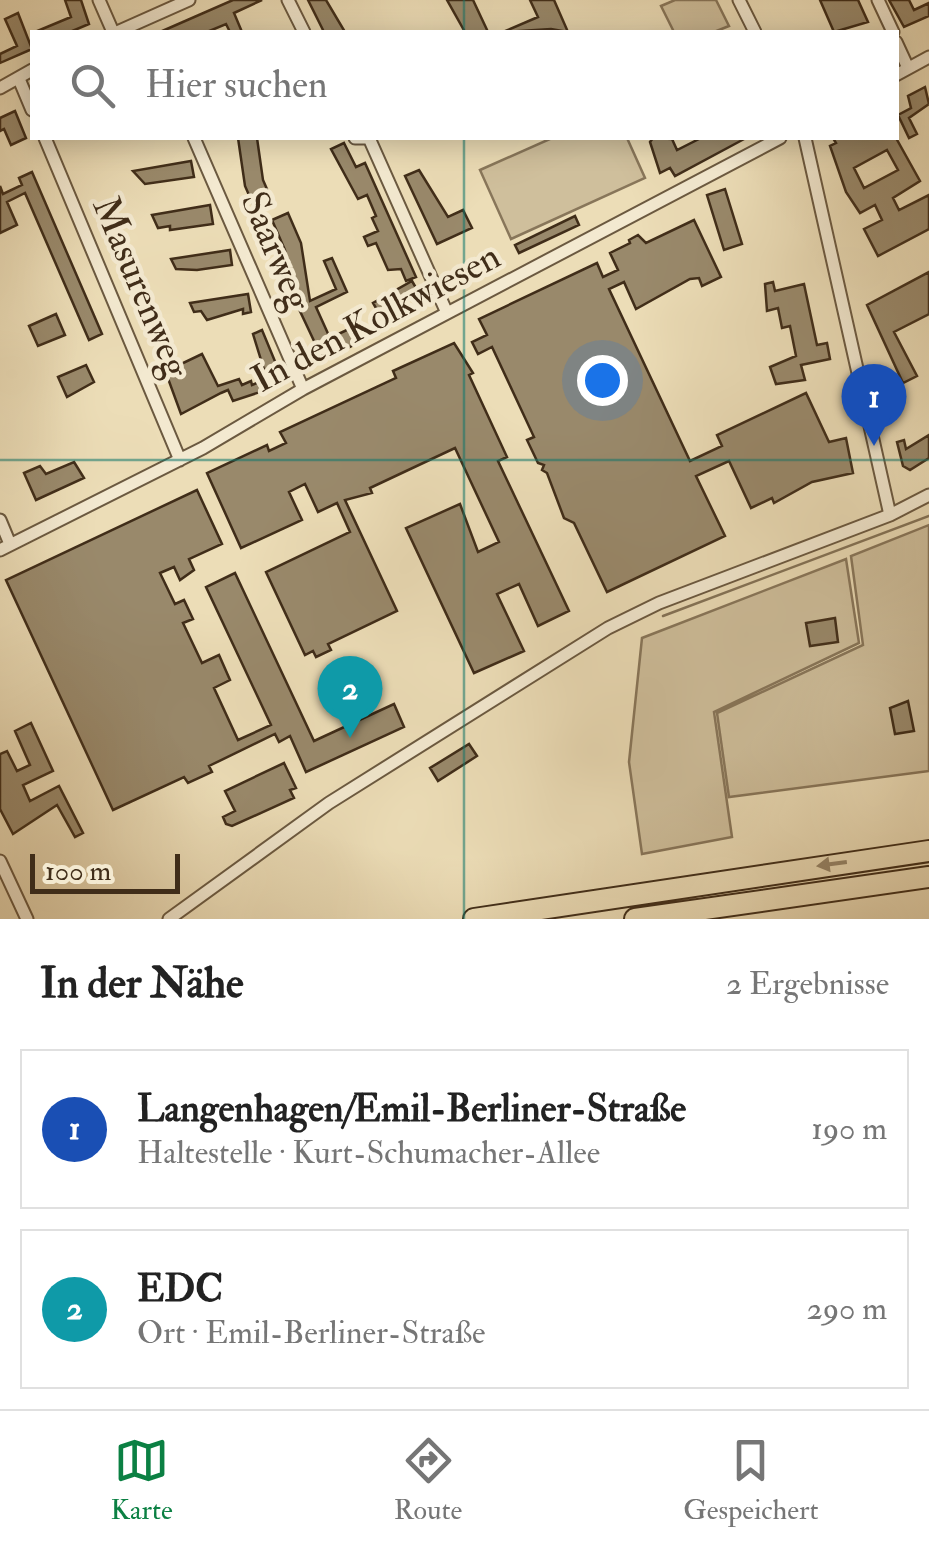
<!DOCTYPE html>
<html lang="de">
<head>
<meta charset="utf-8">
<style>
  body { margin:0; font-family:"IM FELL Double Pica",serif; background:#f2f2f2; color:#222 }
  .scale { position:absolute; left:30px; bottom:25px; width:150px; box-sizing:border-box; padding-left:10px; border:5px solid #402d19; border-top:0; font-size:28px; line-height:35px; white-space:nowrap; color:#402d19; -webkit-text-stroke:8px #f3e9d0; paint-order:stroke }
  .you { position:absolute; left:602px; top:380px; width:35px; height:35px; margin:-25px; border:8px solid #fff; border-radius:50%; background:#1a73e8; box-shadow:0 0 0 15px #1a73e833 }
  .badge { display:grid; place-items:center; width:65px; height:65px; border-radius:50%; background:#0b8043; color:#fff; font-size:32px; font-weight:700 }
  .pin { position:absolute; translate:-50% -82px; filter:drop-shadow(0 2px 5px #0008) }
  .pin::after { content:''; position:absolute; top:52px; width:35px; height:30px; background:inherit; clip-path:polygon(0 0,100% 0,50% 100%) }
  .list { margin:0; padding:0; list-style:none }
  h2 { display:flex; justify-content:space-between; align-items:center; height:130px; margin:0; padding:0 40px; font-size:42px }
  h2 small { font-size:32px; font-weight:400; color:#767676 }
  .list li { display:grid; grid-template-columns:65px 1fr auto; gap:30px; align-items:center; box-sizing:border-box; height:160px; margin:0 20px 20px; padding:0 20px; border:2px solid #e0e0e0; border-radius:0px }
  .list b { display:block; font-size:38px; white-space:nowrap }
  .list p { margin:0; font-size:32px; white-space:nowrap; color:#767676 }
  .list em { font-size:32px; font-style:normal; color:#767676 }
  .icon { flex:none; width:55px; height:55px; fill:none; stroke:currentColor; stroke-width:2; stroke-linecap:round; stroke-linejoin:round }
  .map { position:relative; flex:none; width:929px; height:919px; overflow:hidden }
  .search { position:absolute; background:#fff; box-shadow:0 5px 25px #0003; left:30px; right:30px; top:30px; height:110px; display:flex; align-items:center; gap:25px; box-sizing:border-box; padding:0 35px; border-radius:0px; color:#767676; font-size:38px }
  .sheet { height:490px; background:#fff }
  nav { display:flex; justify-content:space-around; align-items:center; box-sizing:border-box; height:140px; border-top:2px solid #e0e0e0; background:#fff; font-size:28px; color:#767676 }
  nav a { display:grid; justify-items:center; gap:5px }
  nav .on { color:#0b8043 }
  .map>svg:first-child { display:block }
  .green { fill:#cfbf9c; stroke:#88765a; stroke-width:2.5 }
  .lines { fill:none; stroke-linecap:round; stroke-linejoin:round }
  .stream { stroke:#847357; stroke-width:2.5 }
  .building { fill:#99896b; stroke:#402d19; stroke-width:2.5; fill-rule:evenodd }
  .minor-casing { stroke:#6b5940; stroke-width:15 }
  .motorway-casing { stroke:#402d19; stroke-width:24 }
  .minor { stroke:#f3e9d0; stroke-width:11 }
  .motorway { stroke:#ecddb7; stroke-width:20 }
  .oneway { fill:#968568 }
  .grid { fill:none; stroke:#0f766e; stroke-width:2.5; stroke-opacity:0.55 }
  .labels { text-anchor:middle; dominant-baseline:central; stroke-width:9; stroke-linejoin:round; paint-order:stroke }
  .street-label { font-size:38px; fill:#402d19; stroke:#f3e9d0 }
</style>
</head>
<body>
<div class="map">
<svg width="929" height="919" viewBox="0 0 929 919">
  <rect width="100%" height="100%" fill="#ecddb7"/>
  <filter id="stains"><feTurbulence type="fractalNoise" baseFrequency=".002" numOctaves="4"/><feColorMatrix values="0 0 0 0 .2 0 0 0 0 .09 0 0 0 0 .02 0 0 0 .5 -.17"/></filter>
  <radialGradient id="worn" r=".72"><stop offset=".6" stop-color="#630" stop-opacity="0"/><stop offset="1" stop-color="#630" stop-opacity=".3"/></radialGradient>
  <path class="green" d="M675 0H716L729 26 714 32H674L661 6Z
    M552 138H627L645 178 511 239 480 170Z
    M929 525V771L729 797 717 713 863 645 851 556Z
    M846 559 859 643 714 712 732 837 642 854 629 762 642 638Z"/>
  <g class="lines">
    <path class="stream" d="M663 616 929 516"/>
  </g>
  <path class="building" d="M65 0H81L89 24 70 32H35L71 17Z
    M233 0H262L234 13 242 32H230L226 24 207 32H160Z
    M308 0H326L345 32H324Z
    M447 0H473L488 32H465Z
    M530 0H554L568 32 551 29 503 32 538 17Z
    M820 0H858L868 22 834 32Z
    M889 0H909L914 10 929 3V16L904 27Z
    M18 13 32 49 0 63V54L17 46 5 19Z
    M925 87 929 104 909 118 917 134 909 138 898 115 911 108 908 96Z
    M15 111 26 138 11 145 4 129 0 131V118Z
    M238 138H257L263 180 273 203 256 211 245 186Z
    M653 138 672 139 677 150 701 138H746L675 176 670 168 660 173 650 142Z
    M833 138H896L920 181 893 198 899 210 929 195V229L878 256 864 229 882 220 875 205 860 213 846 192 830 146 836 143ZM887 150 898 170 864 188 854 168Z
    M344 143 356 167 365 163 416 277 406 281 401 269 388 270 376 243 368 246 364 237 378 231 372 218 376 216 367 195 358 199 331 149Z
    M191 161 194 177 145 184 133 171Z
    M419 170 448 217 463 210 472 228 437 244 405 176Z
    M32 172 102 334 89 340 25 193 7 202 17 225 0 233V186L3 194 22 185 19 178Z
    M725 189 742 244 724 250 707 195Z
    M210 205 213 224 170 230V226L158 228 152 215Z
    M288 213 301 243 310 301 336 289 324 261 332 258 347 292 316 307 330 338 349 329 356 344 323 360 298 307 293 308 285 250 272 220Z
    M575 216 579 225 519 253 515 245Z
    M694 220 721 277 702 286 699 278 690 279 636 309 624 282 609 289 690 461 722 446 717 435 806 393 829 442 846 438 853 473 812 482 774 503 772 498 751 508 729 461 696 476 725 536 607 592 574 523 564 518 547 473 542 470 544 465 538 463 527 440 534 437 492 347 478 354 472 342 487 335 479 319 597 263 603 277 618 270 610 253 630 243 629 240 638 235 646 243Z
    M230 250 232 265 197 270 176 269 171 259Z
    M929 272V314L894 332 917 376 903 383 867 305Z
    M412 281 419 293 380 315 373 303Z
    M773 282 775 291 804 284 817 345 827 343 830 359 801 365 805 380 776 384 770 367 796 356 790 326 782 328 778 308 767 311 765 284Z
    M248 294 251 312 243 314V309L207 320 201 311 194 312 190 303Z
    M56 314 65 335 38 346 29 326Z
    M163 327 179 365 202 354 218 386 239 379 242 385 251 381 252 385 274 376 278 386 233 401 228 390 221 393 181 414 151 332Z
    M262 330 279 371 266 376 253 334Z
    M454 343 473 373 469 375 507 457 498 461 569 611 538 626 519 584 497 594 524 651 474 673 406 528 460 504 478 552 499 542 455 448 370 488 372 493 345 500 397 611 328 644 331 650 316 657 313 651 305 655 266 572 350 532 337 503 318 512 305 484 289 492 302 520 241 548 207 473 267 445 269 451 286 443 280 432 396 378 393 371Z
    M86 365 94 382 67 397 58 377Z
    M929 435V458L910 470 903 466 897 442 904 440 906 449Z
    M74 462 84 478 36 500 24 473 40 466 46 474Z
    M197 490 222 544 189 559 194 570 180 580 174 567 160 573 175 604 184 600 193 619 183 623 202 663 219 655 230 680 214 688 238 740 271 725 206 587 235 573 314 741 394 704 404 727 306 772 290 736 279 742 275 734 209 766 212 772 188 783 184 777 113 810 6 580Z
    M835 618 838 642 810 646 806 623Z
    M908 701 914 731 895 734 890 708Z
    M31 723 53 771 23 785 30 801 59 786 83 833 75 837 57 805 13 834 0 809V754L7 751 17 771 30 765 15 731Z
    M469 744 477 756 438 781 430 768Z
    M284 763 296 788 290 790 294 798 232 826 226 824 223 817 235 811 225 791Z"/>
  <g class="lines">
    <g class="minor-casing">
      <path id="minor" d="M99 0 113 32
        M288 0 304 32
        M739 0 755 32
        M878 0 893 32
        M117 32 189 0
        M896 42 908 68
        M896 75 929 57
        M19 79 32 110
        M0 88 32 70
        M45 138 180 460
        M194 138 303 389
        M355 138H369L447 313
        M805 138 890 515
        M0 520 10 544
        M0 550 203 448 303 389 780 138
        M0 861 27 919
        M169 919 329 803 608 628 659 603 890 515 929 495"/>
    </g>
    <g class="motorway-casing">
      <path id="motorway" d="M474 919 929 851
        M635 919 929 877"/>
    </g>
    <use href="#minor" class="minor"/>
    <use href="#motorway" class="motorway"/>
  </g>
  <defs><path id="oneway-solid" d="M-6-.8H1V-3.2L6.5 0L1 3.2V.8H-6Z" transform="scale(2.5)"/></defs>
  <use class="oneway" href="#oneway-solid" transform="translate(832 864) rotate(172)"/>
  <path class="grid" d="M464 0V32M464 138V919M0 460H929"/>
  <g class="labels">
    <g class="street-label">
      <text transform="translate(276 251) rotate(67)">Saarweg</text>
      <text transform="translate(141 287) rotate(67)">Masurenweg</text>
      <text transform="translate(376 318) rotate(-28)">In den Kolkwiesen</text>
    </g>
  </g>
  <rect width="100%" height="100%" filter="url(#stains)"/>
  <rect width="100%" height="100%" fill="url(#worn)"/>
</svg>
<div class="scale">100 m</div>
<div class="you"></div>
<div class="pin badge" style="left:874px;top:446px;background:#1a4fb4">1</div>
<div class="pin badge" style="left:350px;top:738px;background:#0f9aa8">2</div>
<div class="search"><svg class="icon" aria-label="search" viewBox="0 0 24 24"><circle cx="10" cy="10" r="6"/><path d="M15 15l6 6"/></svg>Hier suchen</div>
</div>
<section class="sheet">
<h2>In der Nähe<small>2 Ergebnisse</small></h2>
<ul class="list">
<li><span class="badge" style="background:#1a4fb4">1</span><div><b>Langenhagen/Emil-Berliner-Straße</b><p>Haltestelle · Kurt-Schumacher-Allee</p></div><em>190 m</em></li>
<li><span class="badge" style="background:#0f9aa8">2</span><div><b>EDC</b><p>Ort · Emil-Berliner-Straße</p></div><em>290 m</em></li>
</ul>
</section>
<nav>
<a class="on"><svg class="icon" aria-label="map" viewBox="0 0 24 24"><path d="M3 6l6-2 6 2 6-2v14l-6 2-6-2-6 2zM9 4v14M15 6v14"/></svg>Karte</a>
<a><svg class="icon" aria-label="directions" viewBox="0 0 24 24"><path d="M12 3l9 9-9 9-9-9zM9 14v-3h6M13 9l2 2-2 2"/></svg>Route</a>
<a><svg class="icon" aria-label="saved" viewBox="0 0 24 24"><path d="M7 4h10v16l-5-4-5 4z"/></svg>Gespeichert</a>
</nav>
</body>
</html>
